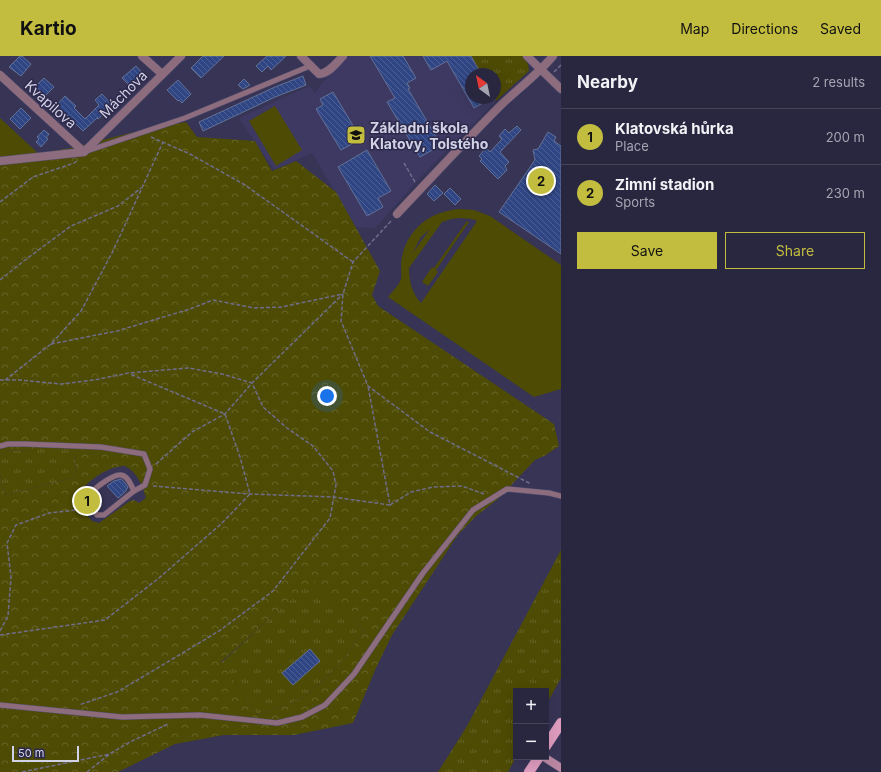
<!DOCTYPE html>
<html lang="en">
<head>
<meta charset="utf-8">
<style>
  body { margin:0; font-family:Inter,sans-serif; background:#35334b; color:#f1f3f6 }
  .controls { position:absolute; right:12px; bottom:12px; display:grid; overflow:hidden; border-radius:0px; box-shadow:0 4px 16px #0002 }
  .controls button { width:36px; height:36px; display:grid; place-items:center; padding:0; border:0; border-bottom:1px solid #454459; background:#292740; color:#f1f3f6; font:20px sans-serif }
  .compass { position:absolute; left:465px; top:12px; width:36px; height:36px; border-radius:50%; background:#292740; box-shadow:0 4px 16px #0002; rotate:327deg }
  .scale { position:absolute; left:12px; bottom:10px; width:67px; box-sizing:border-box; padding-left:4px; border:2px solid #d2d2e7; border-top:0; font-size:11px; line-height:14px; white-space:nowrap; color:#d2d2e7; -webkit-text-stroke:3px #2d294b; paint-order:stroke }
  .you { position:absolute; left:327px; top:340px; width:14px; height:14px; margin:-10px; border:3px solid #fff; border-radius:50%; background:#1a73e8; box-shadow:0 0 0 6px #1a73e833 }
  .badge { display:grid; place-items:center; width:26px; height:26px; border-radius:50%; background:#c3bd3f; color:#111; font-size:13px; font-weight:700 }
  .pin { position:absolute; translate:-50% -50%; border:2px solid #fff; box-shadow:0 1px 4px #0006 }
  .list { margin:0; padding:0; list-style:none }
  h2 { display:flex; justify-content:space-between; align-items:center; height:52px; margin:0; padding:0 16px; font-size:17px }
  h2 small { font-size:13px; font-weight:400; color:#a5a5b1 }
  .list li { display:grid; grid-template-columns:26px 1fr auto; gap:12px; align-items:center; box-sizing:border-box; height:56px; padding:0 16px; border-top:1px solid #454459 }
  .list b { display:block; font-size:15px; white-space:nowrap }
  .list p { margin:0; font-size:13px; white-space:nowrap; color:#a5a5b1 }
  .list em { font-size:13px; font-style:normal; color:#a5a5b1 }
  .actions { display:flex; gap:8px; padding:12px 16px }
  .actions a { flex:1; padding:9px 0; border:1px solid #c3bd3f; border-radius:0px; text-align:center; font-size:14px; color:#c3bd3f }
  .actions .main { background:#c3bd3f; color:#111 }
  .map { position:relative; flex:none; width:561px; height:716px; overflow:hidden }
  header { display:flex; align-items:center; gap:24px; box-sizing:border-box; height:56px; padding:0 20px; background:#c3bd3f; color:#111 }
  header strong { font-size:19px }
  nav { display:flex; gap:22px; margin-inline-start:auto; font-size:14px }
  main { display:flex }
  aside { flex:1; background:#292740 }
  .map>svg:first-child { display:block }
  .built { fill:#3d3962 }
  .grass { fill:url(#grass-tufts) }
  .forest { fill:url(#forest-crowns); fill-rule:evenodd }
  .garden { fill:#4e4b04; fill-rule:evenodd }
  .building { fill:url(#building-back-hatch); stroke:#627196 }
  .lines { fill:none; stroke-linecap:round; stroke-linejoin:round }
  .lane-casing { stroke:#535070; stroke-width:6 }
  .street-casing { stroke:#535070; stroke-width:9 }
  .secondary-casing { stroke:#535070; stroke-width:9 }
  .primary-casing { stroke:#535070; stroke-width:11 }
  .path { stroke:#6f6d8b; stroke-width:1.5; stroke-dasharray:4 2; stroke-linecap:butt }
  .lane { stroke:#8d6c7d; stroke-width:5 }
  .street { stroke:#8d6c7d; stroke-width:8 }
  .secondary { stroke:#bc88a3; stroke-width:8 }
  .primary { stroke:#e09dc0; stroke-width:10 }
  .labels { text-anchor:middle; dominant-baseline:central; stroke-width:3; stroke-linejoin:round; paint-order:stroke }
  .street-label { font-size:14px; fill:#d2d2e7; stroke:#2d294b }
  .poi-label { font-size:14px; font-weight:bold; fill:#d2d2e7; stroke:#2d294b; text-anchor:start }
</style>
</head>
<body>
<header>
<strong>Kartio</strong>
<nav><a>Map</a><a>Directions</a><a>Saved</a></nav>
</header>
<main>
<div class="map">
<svg width="561" height="716" viewBox="0 0 561 716">
  <defs>
    <pattern id="grass-tufts" width="24" height="20" patternUnits="userSpaceOnUse"><rect width="24" height="20" fill="#4e4b04"/><path d="M3 7l-1-3M5 7V3M7 7l1-3M15 17l-1-3M17 17v-4M19 17l1-3" fill="none" stroke="#676429"/></pattern>
    <pattern id="forest-crowns" width="20" height="18" patternUnits="userSpaceOnUse"><rect width="20" height="18" fill="#4e4b04"/><path d="M2 6a3 3 0 1 1 6 0M12 15a3 3 0 1 1 6 0" fill="none" stroke="#676429"/></pattern>
    <pattern id="building-back-hatch" width="6" height="6" patternUnits="userSpaceOnUse"><rect width="6" height="6" fill="#304684"/><path d="M-1 5l2 2M0 0l6 6M5-1l2 2" fill="none" stroke="#4d6095"/></pattern>
  </defs>
  <rect width="100%" height="100%" fill="#373456"/>
  <path class="built" d="M349 0H471L481 18H471V42H495L496 45 417 125 375 172 356 171 312 97 274 114 239 62 309 30 315 37 323 26Z"/>
  <path class="grass" d="M471 0H523L528 8 529 15 496 45 495 42V18H481Z
    M34 391H73L75 394 76 421 5 439 0 419V395L34 394Z
    M561 494V622L546 649V635H516V701L508 716H438L467 670Z
    M313 523 364 575 345 601 328 620 304 641 288 649 257 659 221 607Z"/>
  <path class="forest" d="M186 66 197 81 255 85 272 115 296 105 336 136 380 215 372 239 378 250 554 368 559 390 546 399 535 404 499 442 475 461 457 480 392 579 376 612 353 667 294 679H224L175 688 118 716H0V419L5 439 76 421 75 394 73 391H35L34 394 0 395V103L71 92 134 76ZM125 410C138 417 142 429 146 442L139 447 134 444 130 445 99 467 92 465 78 450 76 440C88 425 105 411 125 410ZM313 524 364 575 345 601 328 620 304 641 288 649 257 659 221 606Z"/>
  <path class="garden" d="M275 50 302 94 276 110 249 65Z
    M0 62 39 98 0 103Z
    M460 153 474 154 490 160 561 209V333L534 341 388 241C392 236 399 229 401 223 402 218 400 208 402 201 408 172 431 155 460 153ZM460 162 472 163 477 165 421 247C412 237 409 225 409 212L442 166 451 163ZM430 173 412 198 421 181Z
    M467 165 469 166 436 214 438 216 428 230 422 226 432 211 434 212Z"/>
  <path class="building" d="M20 0H22L31 8 21 20 9 11Z
    M203 0H224L201 22 191 12Z
    M267 0H286L271 14 268 10 262 16 256 10Z
    M370 0H403L416 22 407 27 410 32 408 33 441 89 420 101 387 46 395 42Z
    M423 0H471L481 18H471V42H491L474 52 447 5 431 14Z
    M136 10 143 18 141 20 142 21 132 32 122 22Z
    M303 20 306 29 275 41 203 75 199 66 275 31Z
    M44 22 54 31 44 41 34 32Z
    M244 23 250 29 243 33 238 29Z
    M178 24 191 38 182 47 179 44 178 45 167 34Z
    M333 36 361 83 341 94 316 53 323 49 320 43Z
    M102 38 112 49 98 63 97 62 83 75 67 59 65 61 55 51 65 40 76 50 74 52 85 63 99 49 95 44Z
    M21 52 31 62 20 73 10 63Z
    M517 70 521 74 500 96 509 106 505 110 507 114 498 123 480 105 482 103 479 100 486 92 490 96 502 83 499 80 505 73 509 77Z
    M44 74 49 78 46 82 48 83 41 91 36 86 39 83 37 81Z
    M548 76 556 81 554 85 561 90V198L499 156 535 104 533 94 538 93Z
    M367 94 391 135 378 142 383 151 367 160 338 111Z
    M435 129 443 137 434 145 427 138Z
    M450 132 461 143 455 149 444 138Z
    M121 423 124 426 128 431 125 436 118 442 107 430 114 425Z
    M310 593 320 605 293 629 282 617Z"/>
  <g class="lines">
    <g class="lane-casing">
      <path id="lane" d="M87 95 185 62 310 10
        M0 390 8 388H25L101 391 144 398 150 413 145 429 134 435 104 459H97L87 444C88 436 112 418 121 419 128 420 131 429 134 435
        M0 649 122 661 200 659 277 667 302 661 325 649 354 618 423 517 473 454 507 433 549 437 561 440"/>
    </g>
    <g class="street-casing">
      <path id="street" d="M142 0 162 18
        M301 0 319 18C329 18 337 6 343 0
        M527 0 561 33
        M0 19 84 96
        M84 96 181 0
        M0 105 84 96
        M397 158C432 121 466 84 502 48 519 32 538 18 553 0"/>
    </g>
    <g class="secondary-casing">
      <path id="secondary" d="M544 701 561 712"/>
    </g>
    <g class="primary-casing">
      <path id="primary" d="M546 690 561 667
        M529 716 539 701"/>
    </g>
    <path class="path" d="M554 16 561 9
      M151 81 190 98 245 129 353 206
      M404 107 415 126
      M0 146 33 121 74 107 77 105
      M391 165 353 206 343 238 341 265 368 330 430 376 531 428
      M0 224 25 204 71 170 118 150 141 132
      M51 288 117 275 190 253 213 244 254 252 282 251 343 238
      M0 324H19L61 328 94 324 129 317 189 312 222 318 252 327 263 351 287 372 313 390 333 415 336 429 330 462 273 535 219 575 151 616 117 636 79 649
      M5 324 51 288 81 255 113 195 163 86
      M156 408 192 376 225 358 252 327 343 238
      M153 430 250 438 333 441 390 449 368 330
      M390 449 411 436 433 431 462 430 484 438
      M0 575 8 560 11 521 7 487 16 469 49 457 85 453
      M0 579 105 564 159 522 221 468 250 438 240 401 225 358 130 318
      M22 716 110 698
      M87 716 111 697 130 686 168 668"/>
    <use href="#lane" class="lane"/>
    <use href="#street" class="street"/>
    <use href="#secondary" class="secondary"/>
    <use href="#primary" class="primary"/>
  </g>
  <defs>
    <g id="school-square" transform="scale(1)"><rect x="-9" y="-9" width="18" height="18" rx="4" fill="#c3bd3f" stroke="#2d294b"/><path d="M0-5L7-2L0 1L-7-2ZM-4 1L0 2.5L4 1V4Q0 6-4 4Z" fill="#111"/></g>
  </defs>
  <g fill-rule="evenodd">
    <use href="#school-square" x="356" y="79"/>
  </g>
  <g class="labels">
    <g class="street-label">
      <text transform="translate(123 38) rotate(-45)">Máchova</text>
      <text transform="translate(51 48) rotate(42)">Kvapilova</text>
    </g>
    <g class="poi-label">
      <text x="370" y="71">Základní škola<tspan x="370" dy="16">Klatovy, Tolstého</tspan></text>
    </g>
  </g>
</svg>
<div class="controls">
<button>+</button>
<button>−</button>
</div>
<svg class="compass" viewBox="-18 -18 36 36"><path d="M0-13l5 13h-10z" fill="#e53935"/><path d="M0 13l5-13h-10z" fill="#a5a5b1"/></svg>
<div class="scale">50 m</div>
<div class="you"></div>
<div class="pin badge" style="left:87px;top:445px">1</div>
<div class="pin badge" style="left:541px;top:125px">2</div>
</div>
<aside>
<h2>Nearby<small>2 results</small></h2>
<ul class="list">
<li><span class="badge">1</span><div><b>Klatovská hůrka</b><p>Place</p></div><em>200 m</em></li>
<li><span class="badge">2</span><div><b>Zimní stadion</b><p>Sports</p></div><em>230 m</em></li>
</ul>
<div class="actions"><a class="main">Save</a><a>Share</a></div>
</aside>
</main>
</body>
</html>
